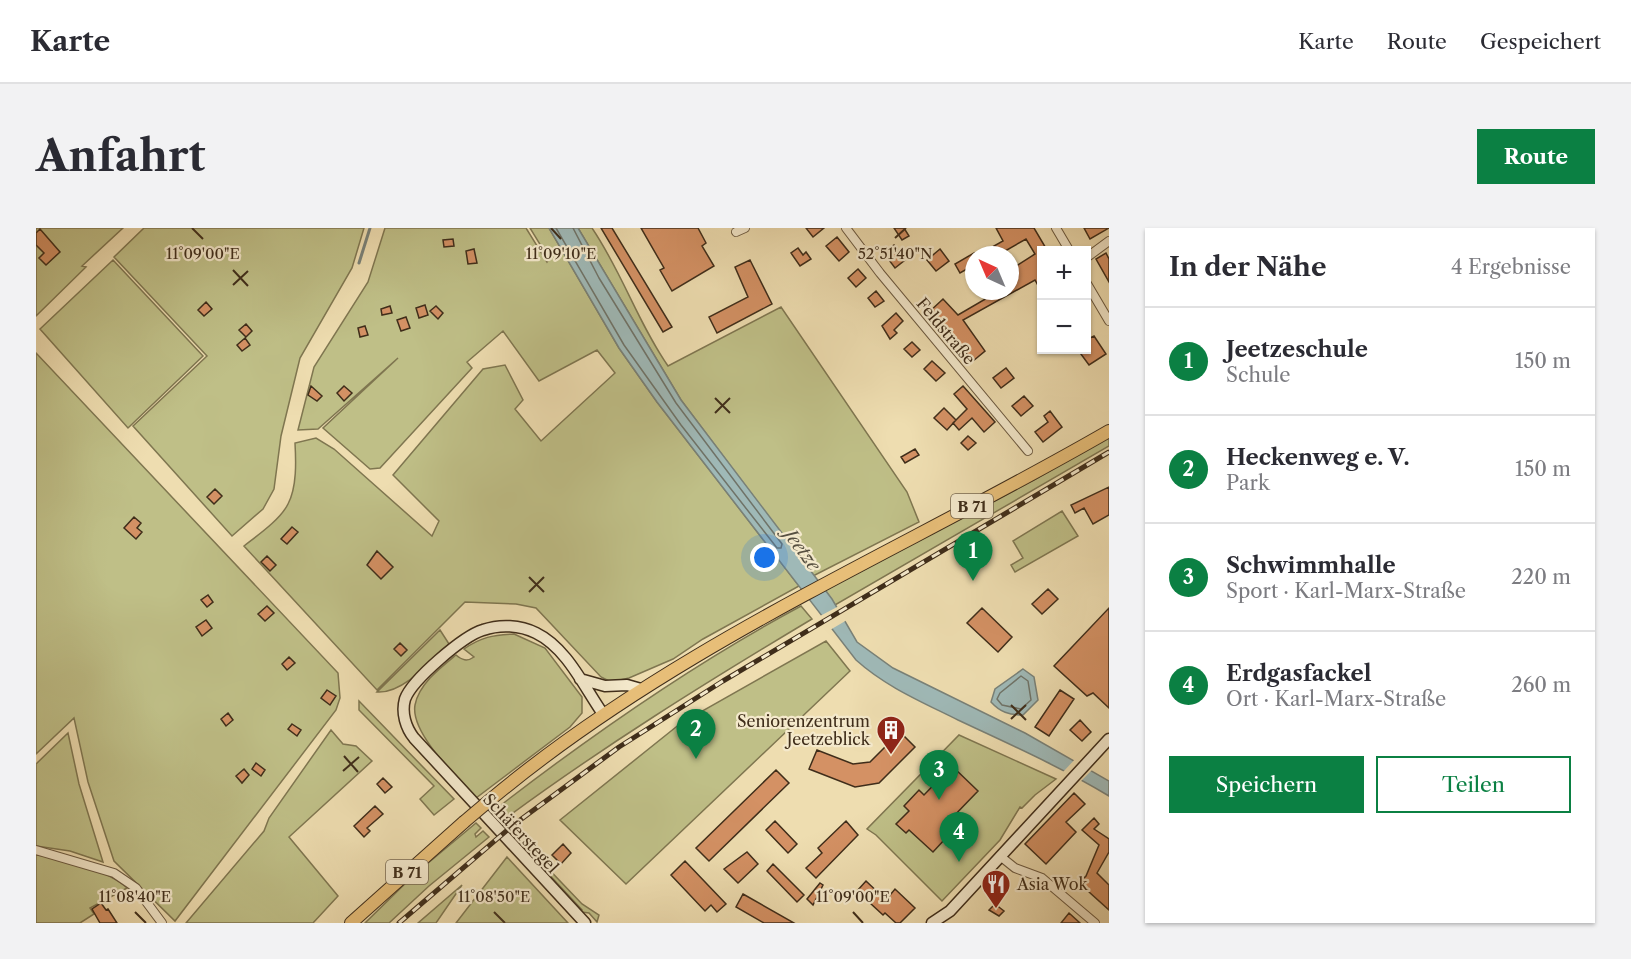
<!DOCTYPE html>
<html lang="de">
<head>
<meta charset="utf-8">
<style>
  body { margin:0; font-family:"Libre Caslon Text",serif; background:#f2f2f3; color:#2b2b33 }
  .controls { position:absolute; right:18px; top:18px; display:grid; overflow:hidden; border-radius:0px; box-shadow:0 2px 4px #0004 }
  .controls button { width:54px; height:54px; display:grid; place-items:center; padding:0; border:0; border-bottom:2px solid #e1e1e2; background:#fff; color:#2b2b33; font:30px sans-serif }
  .compass { position:absolute; left:929px; top:18px; width:54px; height:54px; border-radius:50%; background:#fff; box-shadow:0 2px 4px #0004; rotate:316deg }
  .you { position:absolute; left:729px; top:330px; width:21px; height:21px; margin:-15px; border:4px solid #fff; border-radius:50%; background:#1a73e8; box-shadow:0 0 0 9px #1a73e833 }
  .badge { display:grid; place-items:center; width:39px; height:39px; border-radius:50%; background:#0b8043; color:#fff; font-size:20px; font-weight:700 }
  .pin { position:absolute; translate:-50% -50px; filter:drop-shadow(0 2px 3px #0008) }
  .pin::after { content:''; position:absolute; top:32px; width:21px; height:18px; background:inherit; clip-path:polygon(0 0,100% 0,50% 100%) }
  .list { margin:0; padding:0; list-style:none }
  h2 { display:flex; justify-content:space-between; align-items:center; height:78px; margin:0; padding:0 24px; font-size:26px }
  h2 small { font-size:20px; font-weight:400; color:#7c7c81 }
  .list li { display:grid; grid-template-columns:39px 1fr auto; gap:18px; align-items:center; box-sizing:border-box; height:108px; padding:0 24px; border-top:2px solid #e1e1e2 }
  .list b { display:block; font-size:22px; white-space:nowrap }
  .list p { margin:0; font-size:20px; white-space:nowrap; color:#7c7c81 }
  .list em { font-size:20px; font-style:normal; color:#7c7c81 }
  .actions { display:flex; gap:12px; padding:18px 24px }
  .actions a { flex:1; padding:14px 0; border:2px solid #0b8043; border-radius:0px; text-align:center; font-size:21px; color:#0b8043 }
  .actions .main { background:#0b8043; color:#fff }
  .map { position:relative; flex:none; width:1073px; height:695px; overflow:hidden; border-radius:0px }
  header { display:flex; align-items:center; gap:36px; box-sizing:border-box; height:84px; padding:0 30px; background:#fff; border-bottom:2px solid #e1e1e2 }
  header strong { font-size:28px }
  nav { display:flex; gap:33px; margin-inline-start:auto; font-size:21px }
  .intro { display:flex; align-items:center; justify-content:space-between; box-sizing:border-box; height:144px; padding:0 36px }
  h1 { margin:0; font-size:42px }
  .button { padding:15px 27px; border-radius:0px; background:#0b8043; color:#fff; font-size:21px; font-weight:700 }
  main { display:flex; gap:36px; padding:0 36px }
  aside { flex:1; background:#fff; border-radius:0px; box-shadow:0 2px 4px #0004 }
  .map>svg:first-child { display:block }
  .green { fill:#bfbf87; stroke:#7f7650; stroke-width:1.5 }
  .water { fill:#9fb9b7; stroke:#798178; stroke-width:1.5 }
  .pier { fill:#eeddb0 }
  .lines { fill:none; stroke-linecap:round; stroke-linejoin:round }
  .shore { stroke:#6f7368; stroke-width:1.5 }
  .stream { stroke:#798178; stroke-width:3 }
  .building { fill:#d49164; stroke:#3f2d1a; stroke-width:1.5 }
  .street-casing { stroke:#6b5940; stroke-width:10 }
  .secondary-casing { stroke:#3f2d1a; stroke-width:13 }
  .primary-casing { stroke:#3f2d1a; stroke-width:14 }
  .street { stroke:#f4e9cc; stroke-width:8 }
  .secondary { stroke:#f4e9cc; stroke-width:10 }
  .primary { stroke:#e7be78; stroke-width:12 }
  .rail-casing { stroke:#3f2d1a; stroke-width:5 }
  .rail { stroke:#f4e9cc; stroke-width:3; stroke-dasharray:9; stroke-linecap:butt }
  .primary-bridge-casing { stroke:#3f2d1a; stroke-width:14; stroke-linecap:butt }
  .primary-bridge { stroke:#e7be78; stroke-width:12 }
  .ticks { fill:none; stroke:#3f2d1a; stroke-width:2 }
  .labels { text-anchor:middle; dominant-baseline:central; stroke-width:4.5; stroke-linejoin:round; paint-order:stroke }
  .shield { fill:#f4e9cc; stroke:#75654f; stroke-width:1.5 }
  .shield-label { font-size:15px; font-weight:bold; fill:#3f2d1a }
  .street-label { font-size:16px; fill:#3f2d1a; stroke:#f4e9cc }
  .poi-label { font-size:16px; fill:#3f2d1a; stroke:#f4e9cc; text-anchor:end }
  .water-label { font-size:18px; font-style:italic; fill:#575041; stroke:#f4e9cc }
  .ticks-label { font-size:15px; text-anchor:middle; fill:#3f2d1a; stroke:#f4e9cc; stroke-width:4.5; stroke-linejoin:round; paint-order:stroke }
</style>
</head>
<body>
<header>
<strong>Karte</strong>
<nav><a>Karte</a><a>Route</a><a>Gespeichert</a></nav>
</header>
<div class="intro"><h1>Anfahrt</h1><a class="button">Route</a></div>
<main>
<div class="map">
<svg width="1073" height="695" viewBox="0 0 1073 695">
  <rect width="100%" height="100%" fill="#eeddb0"/>
  <filter id="stains"><feTurbulence type="fractalNoise" baseFrequency=".00333" numOctaves="4"/><feColorMatrix values="0 0 0 0 .2 0 0 0 0 .09 0 0 0 0 .02 0 0 0 .5 -.17"/></filter>
  <radialGradient id="worn" r=".72"><stop offset=".6" stop-color="#630" stop-opacity="0"/><stop offset="1" stop-color="#630" stop-opacity=".3"/></radialGradient>
  <path class="green" d="M0 0H87L46 38 50 39 0 88Z
    M108 0H328L316 40 264 130 245 208 238 261 227 281 196 308 97 198 171 128 78 29Z
    M349 0H490L511 34 513 31 494 0H513L583 120 621 174 763 358 667 411 637 431 593 450 575 454 565 449 500 380 480 376 429 374 341 462 208 318C222 307 244 292 252 276 261 259 260 233 259 215L280 210 298 221 396 308 403 293 357 247 447 141 469 137 487 172 479 181 505 213 579 145 561 122 503 153 467 103 431 134 436 140 344 240 334 241 287 200 362 130 282 201 262 202 278 139 332 54Z
    M542 0H556C586 44 602 95 632 138L745 79 871 264 883 294 777 348 645 172Z
    M77 32 167 128 92 200 4 101Z
    M0 125 302 445 304 470 300 482 139 693 78 633 52 554 38 490 0 526Z
    M1073 208V218L799 377 789 362 998 252Z
    M1026 283 1042 308 979 344 975 337 987 330 977 313Z
    M765 378 776 391C669 455 566 519 466 593L456 584C555 507 655 437 765 378Z
    M404 402 413 416C395 433 367 466 341 464Z
    M478 406 509 420 546 469V485L534 499 440 570C422 550 374 505 379 477 383 456 404 440 420 427 426 432 431 434 438 429L428 421C445 409 457 407 478 406Z
    M790 413 814 443 590 656 524 592 645 495Z
    M323 473 418 571 398 587 384 571 398 558 323 482Z
    M295 502 307 516 320 518 336 533 253 609 302 668 277 695H150L228 603 233 590Z
    M32 505 43 556 67 634 34 623 0 618V536Z
    M923 507 1020 551 999 567 986 580 984 579 964 612 906 673 840 607 831 601Z
    M440 595 445 600 439 606 440 609 447 603 453 609 393 658 353 695H329L379 646Z
    M498 615 507 626 504 632 546 676 563 687 561 694 553 685 545 684 546 682 491 623Z
    M0 627C24 629 73 643 91 660L54 680 58 686 44 695H0Z
    M471 629 532 695H420Z
    M426 657 400 695H382Z"/>
  <path class="water" d="M513 0H542L645 172 796 371 821 414 857 440 989 505 1073 553V568C1025 539 973 516 922 492 886 474 850 459 820 432L621 174 583 120Z
    M987 441 998 449 1002 472 987 487C973 487 964 484 955 474L959 461Z"/>
  <path class="pier" d="M803 378 811 392 794 402 784 388Z
    M1041 529 1058 540 1044 554 1027 544Z"/>
  <g class="lines">
    <path class="shore" d="M520 0 588 117 645 197 741 320H745L746 316 640 175 563 50 537 0
      M985 448 992 453 995 472 985 481 966 477 961 471 964 465Z"/>
    <path class="stream" d="M323 35 334 0"/>
  </g>
  <path class="building" d="M565 0H576L636 99 627 104Z
    M605 0H662L670 15 666 18 678 38 636 63 624 42 628 40Z
    M770 0H788L777 9Z
    M858 0H868L873 8 866 12Z
    M960 0H998L1011 22H1005V63L999 52 927 92 949 123 937 133 905 96 904 97 892 85 907 71 922 87 963 63H974V42L999 26 990 11 969 23 971 27H942L967 13Z
    M1048 0H1073L1054 11Z
    M4 1 24 24 10 37 3 30 8 25 0 17V5Z
    M801 9 813 24 803 33 790 18Z
    M417 11 418 18 408 19 407 12Z
    M858 17 869 32 859 40 847 24Z
    M762 20 767 27 770 24 775 31 764 38 755 25Z
    M438 21 441 35 432 36 430 23Z
    M904 21 913 33 900 43 891 32Z
    M938 25V37L924 45 919 36Z
    M1070 25 1073 31V54L1060 31Z
    M714 32 736 76 681 105 673 89 712 69 699 39Z
    M822 41 830 50 820 59 812 50Z
    M840 63 848 73 839 79 832 70Z
    M170 74 176 81 168 88 162 82Z
    M389 77 392 87 383 90 380 80Z
    M354 78 356 85 346 87 345 81Z
    M400 78 407 85 402 91 394 83Z
    M860 85 867 93 858 102 861 105 854 111 846 98Z
    M370 89 374 100 365 103 361 92Z
    M210 96 216 103 210 109 203 102Z
    M329 98 332 107 324 109 322 100Z
    M1058 108 1070 126 1053 137 1042 122H1050V112Z
    M209 110 214 117 206 123 201 117Z
    M876 114 884 122 876 129 868 121Z
    M896 133 909 145 900 153 888 141Z
    M970 140 978 150 965 160 957 150Z
    M275 158 286 168 281 173 272 167Z
    M308 158 316 165 308 173 301 165Z
    M927 158 959 194 948 204 936 190 923 202 917 195 931 181 918 166Z
    M988 168 997 178 985 188 976 178Z
    M908 180 920 192 911 202 898 190Z
    M1014 183 1026 199 1007 214 999 204 1012 194 1008 188Z
    M932 208 940 215 932 222 925 215Z
    M879 221 883 227 869 235 865 229Z
    M1073 259V287L1057 296 1048 280 1039 285 1035 277Z
    M179 261 186 268 178 276 171 269Z
    M98 289 105 295 101 300 106 304 100 311 88 300Z
    M256 299 262 304 251 316 245 311Z
    M341 323 357 339 345 351 331 337Z
    M231 328 240 337 234 343 225 334Z
    M1012 361 1022 371 1006 386 996 376Z
    M172 367 177 374 171 379 165 372Z
    M231 378 238 385 229 393 222 386Z
    M946 380 976 409 962 424 931 395Z
    M1073 380V480L1057 465 1051 468 1018 438Z
    M170 392 176 400 166 408 160 399Z
    M364 415 371 422 365 428 358 421Z
    M253 429 259 435 251 442 246 436Z
    M291 462 300 468 294 477 285 470Z
    M1024 462 1038 471 1013 508 999 499Z
    M192 485 197 492 190 498 185 491Z
    M1044 492 1055 504 1046 513 1034 502Z
    M256 496 265 502 261 508 252 501Z
    M864 504 879 519 843 555 819 559 773 541 781 522 817 536 834 534Z
    M220 535 229 542 225 548 216 541Z
    M916 538 942 563 915 591 922 597 897 624 873 602 870 605 860 596 873 583 868 578 883 562 888 567Z
    M208 541 213 547 206 555 200 548Z
    M740 542 753 555 673 633 660 620Z
    M347 550 356 559 349 565 341 556Z
    M1038 565 1049 576 1030 594 1040 604 1010 636 989 616Z
    M339 578 347 586 331 600 334 603 328 609 318 598Z
    M1058 590 1063 596 1058 601 1073 611V624L1061 645 1073 657V682L1043 655 1050 648 1063 617 1046 602Z
    M739 593 761 616 752 625 730 602Z
    M810 593 822 607 780 650 770 640 786 625 782 620Z
    M527 616 535 625 525 636 516 627Z
    M711 624 722 636 702 655 688 641Z
    M649 633 690 676 681 684 675 677 669 683 635 647Z
    M737 636 768 667 761 674 731 643Z
    M830 653 850 672 859 661 879 680 864 695H860L849 685 847 687 821 663Z
    M784 655 787 657 777 677 771 671Z
    M707 666 758 695H728L700 679Z
    M65 675 70 682 72 681 81 695H64L56 681Z
    M959 676 968 683 963 688 953 682Z
    M1033 685 1044 695H1025Z"/>
  <g class="lines">
    <g class="street-casing">
      <path id="street" d="M810 0 844 45 992 223
        M1020 0 1033 22
        M700 4 709 0
        M1050 30 1073 13
        M1050 54 1073 93
        M0 622 78 645 100 660 126 695
        M964 628 979 640 1006 650 1059 695"/>
    </g>
    <g class="secondary-casing">
      <path id="secondary" d="M544 451 569 458 591 457 605 461
        M549 695 378 510C370 500 365 485 369 471 376 452 427 408 447 402 464 396 484 397 500 405 531 420 548 459 567 486
        M896 695 914 683 1073 511"/>
    </g>
    <g class="primary-casing">
      <path id="primary" d="M454 572C640 416 864 324 1073 203
        M315 695 428 594"/>
    </g>
    <use href="#street" class="street"/>
    <use href="#secondary" class="secondary"/>
    <use href="#primary" class="primary"/>
    <g class="rail-casing">
      <path id="rail" d="M363 695 476 598 583 519 687 453 1073 224"/>
    </g>
    <use href="#rail" class="rail"/>
    <g class="primary-bridge-casing">
      <path id="primary-bridge" d="M428 594 454 572"/>
    </g>
    <use href="#primary-bridge" class="primary-bridge"/>
  </g>
  <path class="ticks" d="M156 0 167 11M515 0 525 11M859 10 870 0M197 42 212 58M197 57 212 43M679 170 694 185M679 185 694 170M493 349 508 364M493 364 508 349M975 477 990 492M975 491 990 477M308 528 322 544M307 543 323 529M99 684 110 695M458 684 469 695M817 684 827 695"/>
  <defs>
    <g id="building-pin" transform="scale(1.5)"><path d="M0 17L-7.5 6A9.5 9.5 0 1 1 7.5 6Z" fill="#8f2418" stroke="#f4e9cc"/><path d="M-4-6H4V6H1V3H-1V6H-4ZM-2.5-4.3h1.7v1.8h-1.7ZM.8-4.3h1.7v1.8H.8ZM-2.5-1h1.7V.8h-1.7ZM.8-1h1.7V.8H.8Z" fill="#fff"/></g>
    <g id="restaurant-pin" transform="scale(1.5)"><path d="M0 17L-7.5 6A9.5 9.5 0 1 1 7.5 6Z" fill="#8f2418" stroke="#f4e9cc"/><path d="M-5-6h1v4h1v-4h1v4h1v-4h1v5L-1.5 .5V6h-2V.5L-5-1ZM5-6V6H3V1.5H1.5Q1.5-4 5-6Z" fill="#fff"/></g>
  </defs>
  <g fill-rule="evenodd">
    <use href="#building-pin" x="855" y="502"/>
    <use href="#restaurant-pin" x="960" y="656"/>
  </g>
  <g class="labels">
    <g class="shield">
      <rect x="915" y="266" width="42" height="24" rx="4.5"/>
      <rect x="350" y="632" width="42" height="24" rx="4.5"/>
    </g>
    <g class="shield-label">
      <text x="936" y="278">B 71</text>
      <text x="371" y="644">B 71</text>
    </g>
    <g class="street-label">
      <text transform="translate(910 103) rotate(50)">Feldstraße</text>
      <text transform="translate(485 605) rotate(47)">Schäferstegel</text>
    </g>
    <g class="poi-label">
      <text x="834" y="493">Seniorenzentrum<tspan x="834" dy="18">Jeetzeblick</tspan></text>
      <text x="981" y="656" text-anchor="start">Asia Wok</text>
    </g>
    <g class="water-label">
      <text transform="translate(766 322) rotate(53)">Jeetze</text>
    </g>
  </g>
  <g class="ticks-label">
    <text x="859" y="31">52°51'40"N</text>
    <text x="167" y="31">11°09'00"E</text>
    <text x="525" y="31">11°09'10"E</text>
    <text x="99" y="674">11°08'40"E</text>
    <text x="458" y="674">11°08'50"E</text>
    <text x="817" y="674">11°09'00"E</text>
  </g>
  <rect width="100%" height="100%" filter="url(#stains)"/>
  <rect width="100%" height="100%" fill="url(#worn)"/>
</svg>
<div class="controls">
<button>+</button>
<button>−</button>
</div>
<svg class="compass" viewBox="-18 -18 36 36"><path d="M0-13l5 13h-10z" fill="#e53935"/><path d="M0 13l5-13h-10z" fill="#7c7c81"/></svg>
<div class="you"></div>
<div class="pin badge" style="left:937px;top:353px">1</div>
<div class="pin badge" style="left:660px;top:531px">2</div>
<div class="pin badge" style="left:903px;top:572px">3</div>
<div class="pin badge" style="left:923px;top:634px">4</div>
</div>
<aside>
<h2>In der Nähe<small>4 Ergebnisse</small></h2>
<ul class="list">
<li><span class="badge">1</span><div><b>Jeetzeschule</b><p>Schule</p></div><em>150 m</em></li>
<li><span class="badge">2</span><div><b>Heckenweg e. V.</b><p>Park</p></div><em>150 m</em></li>
<li><span class="badge">3</span><div><b>Schwimmhalle</b><p>Sport · Karl-Marx-Straße</p></div><em>220 m</em></li>
<li><span class="badge">4</span><div><b>Erdgasfackel</b><p>Ort · Karl-Marx-Straße</p></div><em>260 m</em></li>
</ul>
<div class="actions"><a class="main">Speichern</a><a>Teilen</a></div>
</aside>
</main>
</body>
</html>
